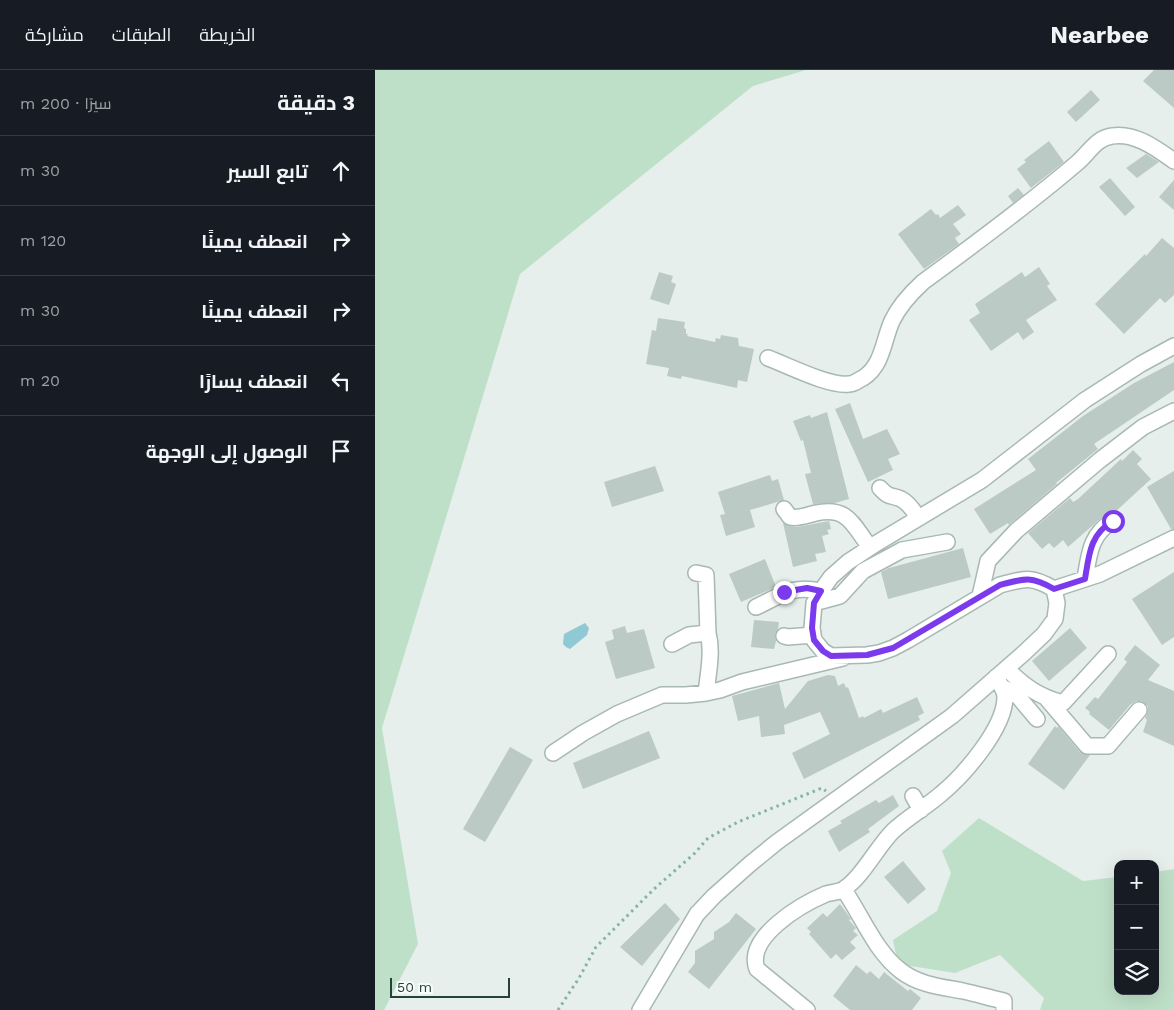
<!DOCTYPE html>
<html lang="ar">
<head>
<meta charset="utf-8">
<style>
  body { margin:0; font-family:"Work Sans",Cairo,sans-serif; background:#20242c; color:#f1f3f6; direction:rtl }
  .controls { position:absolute; right:15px; bottom:15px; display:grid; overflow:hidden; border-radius:10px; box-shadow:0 5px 20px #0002 }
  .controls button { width:45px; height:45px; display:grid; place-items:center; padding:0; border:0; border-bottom:1px solid #363941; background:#171b24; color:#f1f3f6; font:25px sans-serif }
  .scale { position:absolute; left:15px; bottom:12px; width:120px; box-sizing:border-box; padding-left:5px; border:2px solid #24423a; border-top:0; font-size:14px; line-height:18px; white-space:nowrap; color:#24423a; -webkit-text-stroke:4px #f7fbf9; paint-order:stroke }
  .stop { position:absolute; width:15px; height:15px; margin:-11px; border:4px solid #7c3aed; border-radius:50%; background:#fff }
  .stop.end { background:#7c3aed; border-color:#fff; box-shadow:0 1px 5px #0008 }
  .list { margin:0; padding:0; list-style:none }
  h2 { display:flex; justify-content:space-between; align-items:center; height:65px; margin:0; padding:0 20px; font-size:21px }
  h2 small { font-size:16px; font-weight:400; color:#9ea1a6 }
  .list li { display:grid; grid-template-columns:32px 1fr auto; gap:15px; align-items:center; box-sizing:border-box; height:70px; padding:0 20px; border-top:1px solid #363941 }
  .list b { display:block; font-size:19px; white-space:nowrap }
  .list em { font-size:16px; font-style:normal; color:#9ea1a6 }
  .icon { flex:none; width:28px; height:28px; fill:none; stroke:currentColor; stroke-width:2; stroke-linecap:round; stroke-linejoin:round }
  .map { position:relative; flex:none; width:799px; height:940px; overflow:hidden; direction:ltr }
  header { display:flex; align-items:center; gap:30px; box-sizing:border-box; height:70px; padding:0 25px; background:#171b24; border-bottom:1px solid #363941 }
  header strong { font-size:24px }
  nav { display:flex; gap:28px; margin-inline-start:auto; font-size:18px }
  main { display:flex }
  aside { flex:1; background:#171b24 }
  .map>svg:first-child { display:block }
  .green { fill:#bfe0c8 }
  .water { fill:#8ec9d4 }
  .building { fill:#bbcac4 }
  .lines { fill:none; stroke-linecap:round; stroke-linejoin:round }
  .minor-casing { stroke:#a8b8b2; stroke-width:18 }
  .path { stroke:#86b3a5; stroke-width:3; stroke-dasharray:2.5 4; stroke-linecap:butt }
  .minor { stroke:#fff; stroke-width:15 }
  .route { stroke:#7c3aed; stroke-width:6 }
</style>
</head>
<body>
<header>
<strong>Nearbee</strong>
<nav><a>الخريطة</a><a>الطبقات</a><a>مشاركة</a></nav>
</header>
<main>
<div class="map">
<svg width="799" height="940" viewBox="0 0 799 940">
  <rect width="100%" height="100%" fill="#e6efeb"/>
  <path class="green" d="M0 0H431L378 16 145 204 7 658 43 874 9 940H0Z
    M604 748 708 811 743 807V921H780V802L799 799V940H665L669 928 625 885 580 903 523 894 518 870 562 841 576 803 567 781Z"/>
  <path class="water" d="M210 553 214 558 212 565 195 579 191 577 188 574 189 564Z"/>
  <path class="building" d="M779 0H799V38L768 11Z
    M716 20 725 30 701 52 692 42Z
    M674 71 689 92 656 118 642 99 651 92 649 90Z
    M771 84 784 92 762 108 751 98Z
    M735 108 760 137 750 146 724 117Z
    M799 110V140L784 127Z
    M643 118 649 125 638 133 633 126Z
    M583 135 591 145 578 154 586 164 580 168 584 174 549 199 523 164 556 139 561 145 563 144 565 148Z
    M787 168 799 178V225L790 233 785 228 749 264 720 234 770 184 771 186Z
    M664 197 675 214 672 216 682 230 651 250 659 262 648 270 643 262 616 281 594 250 605 243 600 234 647 202 650 207Z
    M284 202 298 206 296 212 301 214 294 235 275 229Z
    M283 248 310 252 309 258 311 259V264H313L312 266 340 272 341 268 345 269 346 265 363 268 364 276 379 279 372 312 363 310 362 318 307 306 306 309 292 306 294 298 271 294 277 260 281 261Z
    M799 292V320L719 374 723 379 681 413 682 414 634 455 633 453 615 464 599 439 661 400 653 389 708 346 759 313Z
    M475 333 488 369 512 359 525 384 513 389 518 400 493 412 460 339Z
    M452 342 474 429 460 433 438 434 430 404 436 403 428 370 426 371 418 351 435 345 436 348Z
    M758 380 767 389 762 394 776 409 740 442 733 443 725 449 693 477 688 470 679 478 674 473 667 479 653 463 695 428 698 432 703 429 746 389 747 391Z
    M280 396 289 421 237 437 229 412Z
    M799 401V459H796L772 417Z
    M395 405 397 411 403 409 409 430 375 440 380 457 351 466 345 445 350 444 343 422Z
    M454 451 456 459 452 460 454 464 447 466 451 482 440 484 442 491 418 497 408 453 414 456 422 457Z
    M588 478 596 507 513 529 506 502 514 498Z
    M390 489 401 517 366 532 354 504Z
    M799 502V567L787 575 757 529Z
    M379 550 404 552 403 559 400 564 401 571 399 579 376 577Z
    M250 556 252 563 269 559 280 598 241 609 230 572 239 569 237 560Z
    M695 558 712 578 674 611 657 591Z
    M760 575 785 595 773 610 799 621V676L768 662 772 650 770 648 773 641V636L766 631H761L755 635 734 660 714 644 715 642 710 638 720 627 723 629 752 592 749 589Z
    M453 605 460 606 463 616 469 613 471 618 473 617 484 648 488 646 489 648 506 639 508 643 542 627 549 643 543 646 545 650 429 709 417 683 455 664 445 642 409 655 410 664 386 667 384 646 363 651 357 626 404 613 410 639 433 611Z
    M680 656 682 658 683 656 705 682 715 685 689 720 653 694Z
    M274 661 285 688 208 719 198 693Z
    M135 677 158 690 110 772 88 759Z
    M518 725 524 736 493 759 495 762 464 782 453 761 467 753 465 751 501 730 504 733Z
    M528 791 551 819 533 834 509 807Z
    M290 833 305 849 267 896 245 877Z
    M465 834 476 849 474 850 481 858 478 861 483 865 475 872 481 878 467 890 461 884 456 889 434 864 436 862 432 858 448 843 452 847Z
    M361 843 381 859 334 919 313 902 320 893V881L339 869V862L354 852Z
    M481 895 492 904 495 901 504 909 509 902 533 921 535 919 546 928 537 940H475L458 926Z"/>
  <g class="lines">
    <g class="minor-casing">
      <path id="minor" d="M393 288C412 295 455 317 474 314 479 314 483 310 488 308 508 295 508 271 517 251 524 236 536 223 548 212 600 174 653 135 702 93 714 83 721 68 737 66 760 62 782 79 799 91
        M505 418C515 429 515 424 526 429 534 433 539 441 543 448
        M409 439 415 447C424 449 432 445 441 443 474 436 478 456 495 477
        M321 503 331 505 333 563
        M710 509C714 485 715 464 738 451
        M679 519 725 504 799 468
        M605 526 613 491 641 461 725 390 768 357 799 341
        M439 533 465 526 488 501 527 480 572 472
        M381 537C407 525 416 515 446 521
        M409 566 413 567 438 565
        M297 574 314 565 333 563C338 582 333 604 331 623
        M632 599C649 616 664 627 688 633L733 584
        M627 617 641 624 662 649
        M672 629 712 676H733L764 640
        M178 683 208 663 242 644 287 625H311L331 623 345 620 367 612 468 588
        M538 726 546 740
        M469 820C487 846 500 881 526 901 544 915 567 917 588 921 602 924 615 928 629 931V940
        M265 940 322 844 339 826 375 794 402 772 577 646 649 583 669 564 680 549 682 533 679 519C657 506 650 508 625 515L533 570 518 578 504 583 492 585 456 586 448 581 439 570 437 558 439 533 446 521 456 507 473 492 502 473 607 410 710 330 766 294 799 276
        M432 940 382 899C370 867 427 834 451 824 457 822 465 822 469 819 488 806 502 777 518 761 533 747 551 737 566 724 589 705 630 658 630 627 630 620 624 613 621 607"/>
    </g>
    <path class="path" d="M183 940 204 908 221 877 279 819 320 783 333 768 363 752 447 718 451 721"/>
    <use href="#minor" class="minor"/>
  </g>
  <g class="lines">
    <path class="route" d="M409 522 432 518 446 521 439 533 437 558 439 570 448 581 456 586 492 585 518 578 625 515C650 508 657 506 679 519L710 509C714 485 715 464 738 451"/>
  </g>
</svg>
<div class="controls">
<button>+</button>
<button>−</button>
<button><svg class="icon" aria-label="layers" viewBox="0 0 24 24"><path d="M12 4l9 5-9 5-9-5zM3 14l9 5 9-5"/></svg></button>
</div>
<div class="scale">50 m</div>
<div class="stop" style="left:738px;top:451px"></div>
<div class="stop end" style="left:409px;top:522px"></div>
</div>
<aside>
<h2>3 دقيقة<small>سيرًا · 200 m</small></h2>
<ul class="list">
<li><svg class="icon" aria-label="ahead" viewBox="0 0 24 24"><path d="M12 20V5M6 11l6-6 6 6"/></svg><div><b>تابع السير</b></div><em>30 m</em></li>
<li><svg class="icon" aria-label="right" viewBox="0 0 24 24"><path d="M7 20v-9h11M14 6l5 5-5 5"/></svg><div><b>انعطف يمينًا</b></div><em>120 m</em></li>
<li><svg class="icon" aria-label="right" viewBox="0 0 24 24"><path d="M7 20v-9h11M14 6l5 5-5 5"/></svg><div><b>انعطف يمينًا</b></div><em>30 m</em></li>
<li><svg class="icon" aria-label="left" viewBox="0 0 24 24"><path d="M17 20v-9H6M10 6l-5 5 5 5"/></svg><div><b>انعطف يسارًا</b></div><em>20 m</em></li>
<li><svg class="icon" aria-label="arrive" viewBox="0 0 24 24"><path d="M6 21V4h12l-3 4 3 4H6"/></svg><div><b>الوصول إلى الوجهة</b></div></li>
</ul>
</aside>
</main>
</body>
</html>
